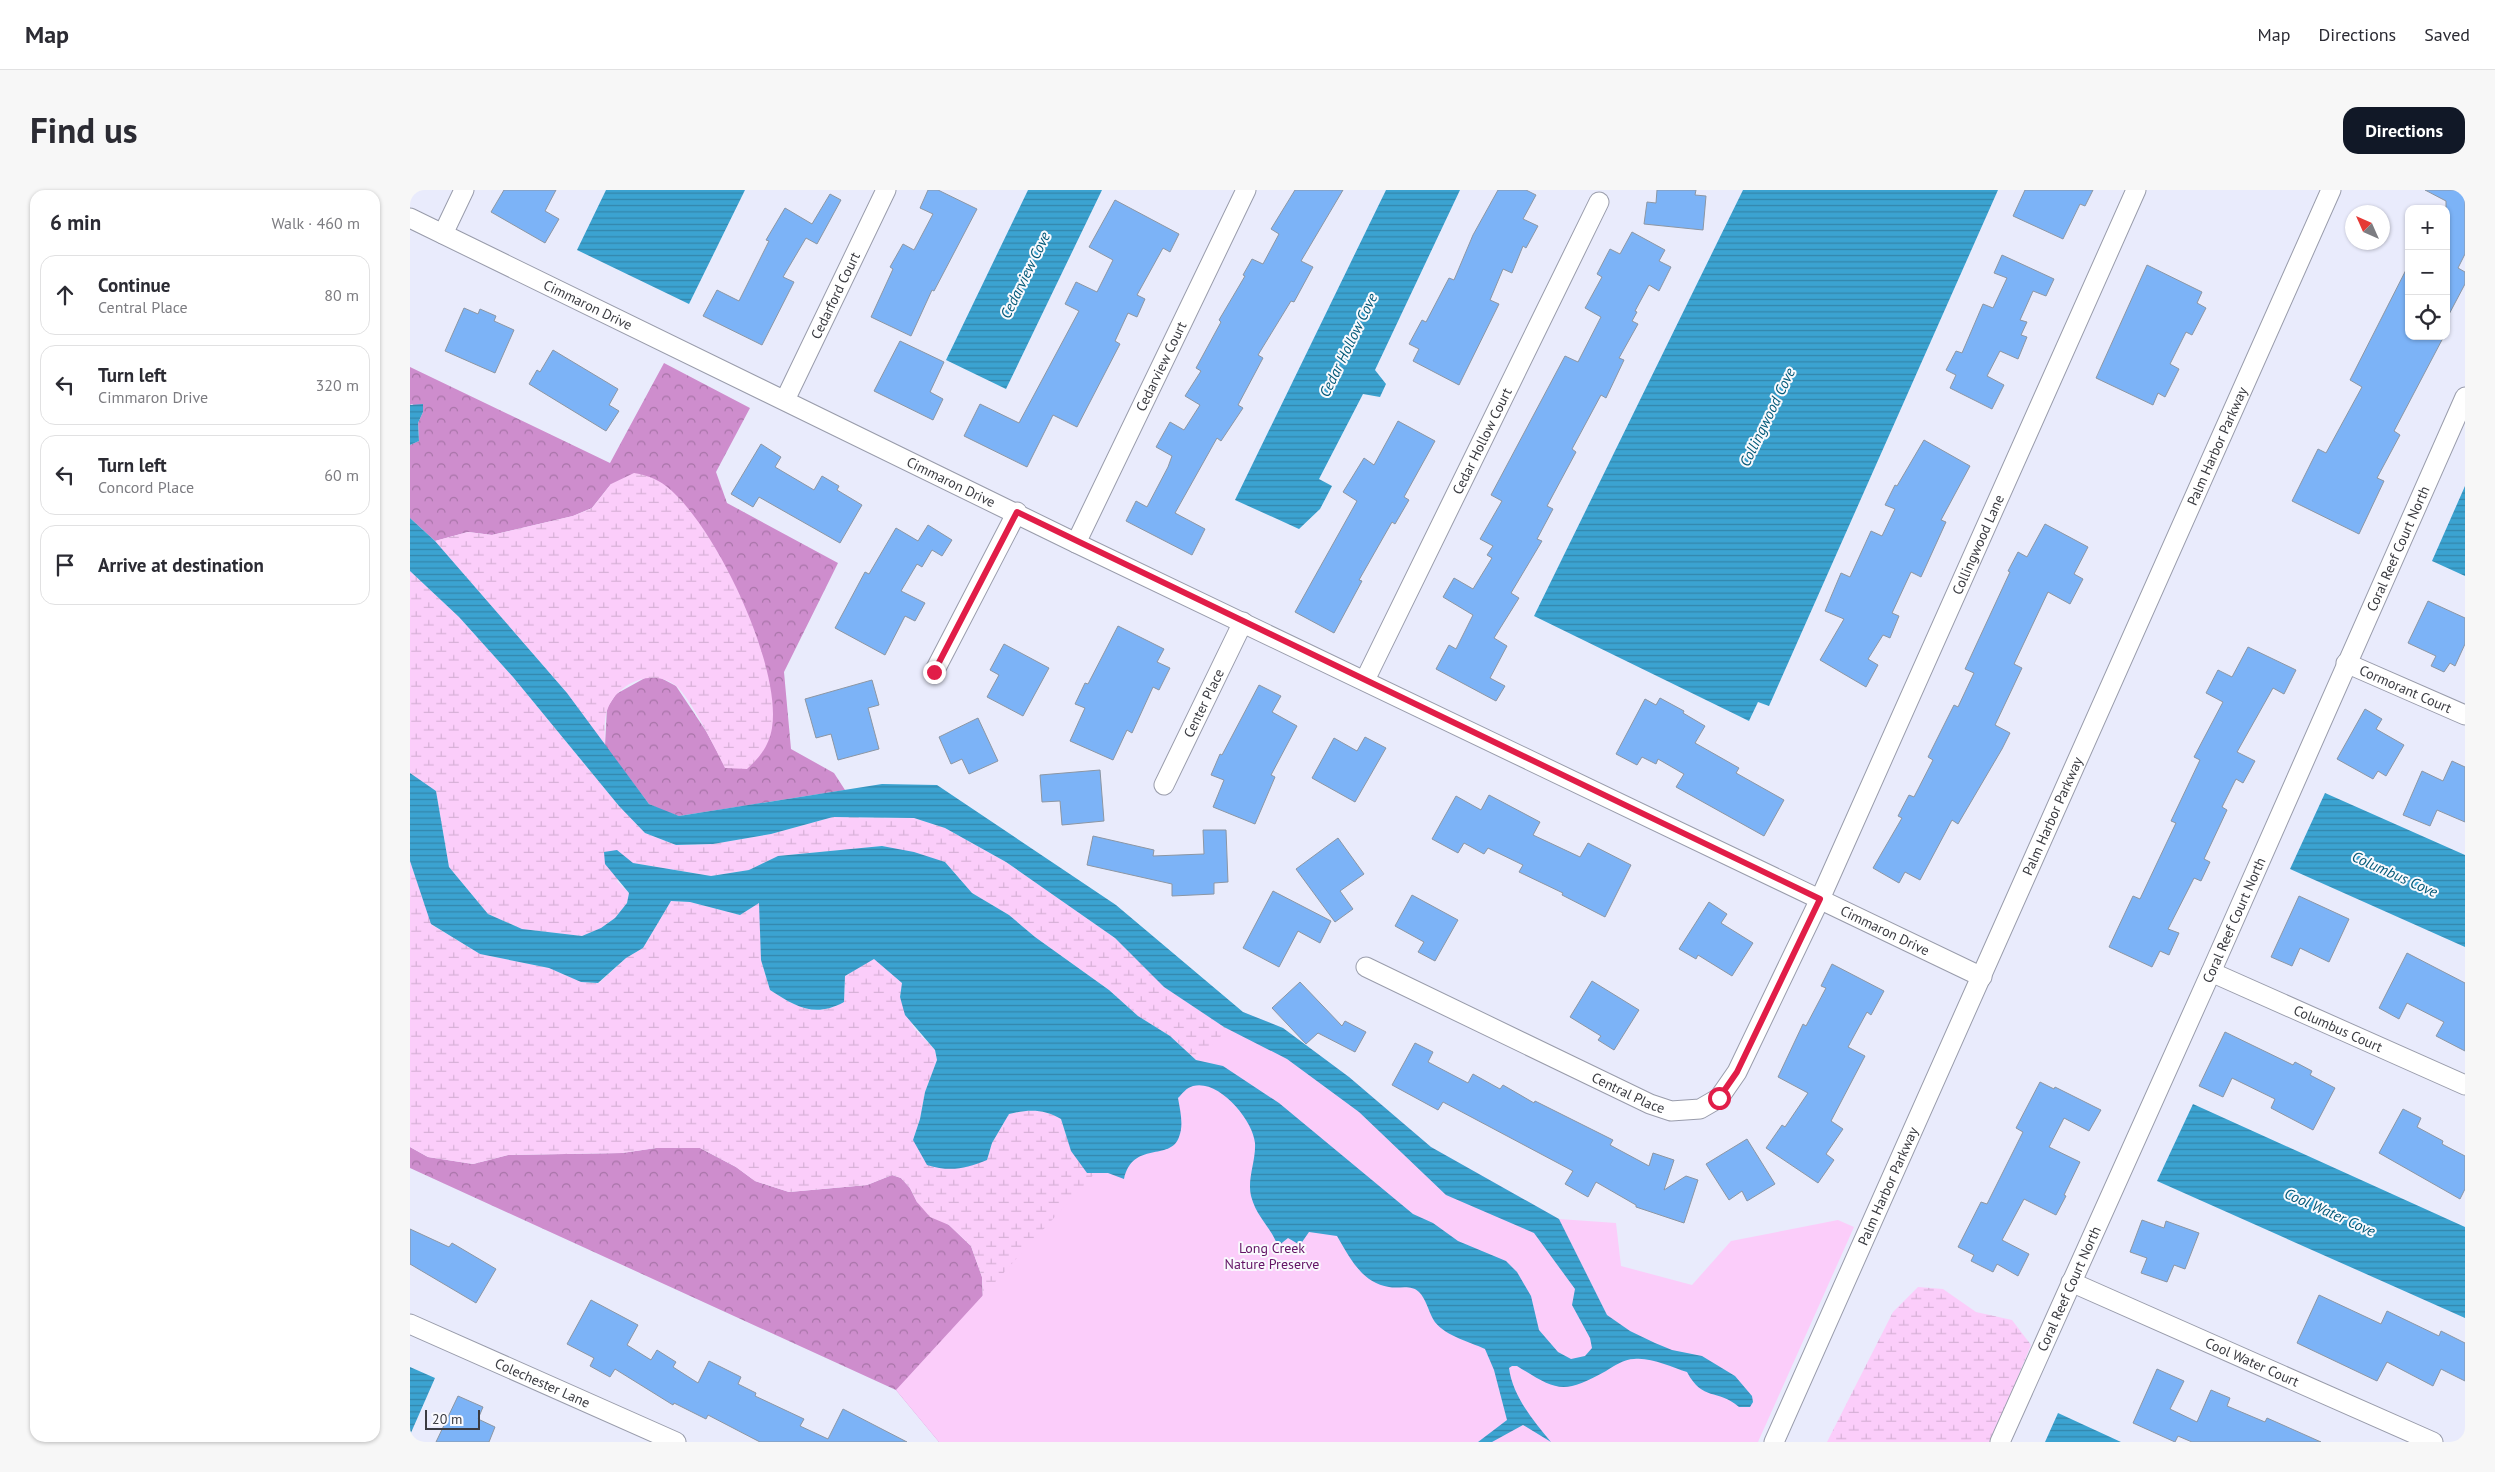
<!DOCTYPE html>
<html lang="en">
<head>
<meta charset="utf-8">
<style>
  body { margin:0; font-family:"PT Sans",sans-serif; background:#f7f7f7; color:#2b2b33 }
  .controls { position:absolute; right:15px; top:15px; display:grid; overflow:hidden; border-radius:10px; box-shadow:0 1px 4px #0004 }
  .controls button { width:45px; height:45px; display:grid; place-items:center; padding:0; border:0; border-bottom:1px solid #e1e1e2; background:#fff; color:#2b2b33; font:25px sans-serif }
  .compass { position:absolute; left:1935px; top:15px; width:45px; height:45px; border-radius:50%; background:#fff; box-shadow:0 1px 4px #0004; rotate:315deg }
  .scale { position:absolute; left:15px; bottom:12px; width:55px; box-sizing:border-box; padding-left:5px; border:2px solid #3a3b41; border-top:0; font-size:14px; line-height:18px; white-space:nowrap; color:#3a3b41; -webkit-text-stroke:4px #f9f9fd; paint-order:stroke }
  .stop { position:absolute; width:15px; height:15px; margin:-11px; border:4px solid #e11d48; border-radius:50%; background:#fff }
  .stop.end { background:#e11d48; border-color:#fff; box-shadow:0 1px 5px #0008 }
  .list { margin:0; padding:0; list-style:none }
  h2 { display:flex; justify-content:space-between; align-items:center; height:65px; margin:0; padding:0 20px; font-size:21px }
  h2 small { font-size:16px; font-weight:400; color:#7c7c81 }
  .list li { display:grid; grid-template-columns:32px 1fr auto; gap:15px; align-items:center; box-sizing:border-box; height:80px; margin:0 10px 10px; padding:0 10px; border:1px solid #e1e1e2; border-radius:15px }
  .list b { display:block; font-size:19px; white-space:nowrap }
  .list p { margin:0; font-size:16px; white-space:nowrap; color:#7c7c81 }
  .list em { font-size:16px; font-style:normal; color:#7c7c81 }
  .icon { flex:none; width:28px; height:28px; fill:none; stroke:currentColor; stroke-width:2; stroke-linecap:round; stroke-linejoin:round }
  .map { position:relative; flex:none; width:2055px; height:1252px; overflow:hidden; border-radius:15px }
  header { display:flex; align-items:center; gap:30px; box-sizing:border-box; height:70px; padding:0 25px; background:#fff; border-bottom:1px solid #e1e1e2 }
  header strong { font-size:24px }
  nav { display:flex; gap:28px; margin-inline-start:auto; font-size:18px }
  .intro { display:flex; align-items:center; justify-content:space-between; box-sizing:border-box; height:120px; padding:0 30px }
  h1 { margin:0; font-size:35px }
  .button { padding:12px 22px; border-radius:15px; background:#111827; color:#fff; font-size:18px; font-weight:700 }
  main { display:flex; gap:30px; padding:0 30px }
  aside { flex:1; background:#fff; border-radius:15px; box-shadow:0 1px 4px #0004 }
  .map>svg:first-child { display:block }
  .forest { fill:url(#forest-crowns) }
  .wetland { fill:url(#wetland-marsh) }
  .green { fill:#fbcdfa }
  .water { fill:url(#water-rules) }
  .building { fill:#7cb3f7; stroke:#8c96a3 }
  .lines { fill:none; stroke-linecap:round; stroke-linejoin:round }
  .minor-casing { stroke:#999cab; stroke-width:21 }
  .minor { stroke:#fff; stroke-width:19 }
  .route { stroke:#e11d48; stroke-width:6 }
  .labels { text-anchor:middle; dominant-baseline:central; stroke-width:4; stroke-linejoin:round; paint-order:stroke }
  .street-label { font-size:14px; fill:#3a3b41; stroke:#f9f9fd }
  .park-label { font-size:14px; fill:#631565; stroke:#f9f9fd }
  .water-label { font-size:15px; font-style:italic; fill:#025978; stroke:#f9f9fd }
</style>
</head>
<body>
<header>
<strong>Map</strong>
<nav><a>Map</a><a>Directions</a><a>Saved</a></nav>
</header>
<div class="intro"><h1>Find us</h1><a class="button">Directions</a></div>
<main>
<aside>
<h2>6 min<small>Walk · 460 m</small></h2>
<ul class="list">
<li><svg class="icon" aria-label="ahead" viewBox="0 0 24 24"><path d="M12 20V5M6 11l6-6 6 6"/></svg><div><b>Continue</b><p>Central Place</p></div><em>80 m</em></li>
<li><svg class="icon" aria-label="left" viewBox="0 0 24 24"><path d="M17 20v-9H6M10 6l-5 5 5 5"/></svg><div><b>Turn left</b><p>Cimmaron Drive</p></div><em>320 m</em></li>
<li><svg class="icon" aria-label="left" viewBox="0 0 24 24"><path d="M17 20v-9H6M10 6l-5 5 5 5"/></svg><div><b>Turn left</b><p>Concord Place</p></div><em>60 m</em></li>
<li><svg class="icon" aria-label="arrive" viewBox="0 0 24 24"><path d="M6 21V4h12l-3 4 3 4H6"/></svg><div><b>Arrive at destination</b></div></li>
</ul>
</aside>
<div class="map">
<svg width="2055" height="1252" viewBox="0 0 2055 1252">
  <defs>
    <pattern id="forest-crowns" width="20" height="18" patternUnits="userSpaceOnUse" patternTransform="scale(1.25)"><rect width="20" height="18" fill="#ce8dcd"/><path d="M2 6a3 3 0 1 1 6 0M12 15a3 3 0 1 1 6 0" fill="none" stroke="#a874a8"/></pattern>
    <pattern id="wetland-marsh" width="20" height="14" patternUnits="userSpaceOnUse" patternTransform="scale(1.25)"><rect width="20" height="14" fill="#fbcdfa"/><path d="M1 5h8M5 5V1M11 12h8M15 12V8" fill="none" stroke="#d8b1d8"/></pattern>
    <pattern id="water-rules" width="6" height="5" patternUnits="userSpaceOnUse" patternTransform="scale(1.25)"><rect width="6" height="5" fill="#3ba3d1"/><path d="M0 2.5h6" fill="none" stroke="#3386ab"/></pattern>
  </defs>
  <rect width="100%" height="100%" fill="#e9ebfc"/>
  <path class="forest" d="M254 173 340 218 306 282 317 313 428 373 374 482 381 559 424 583 435 600 269 626 254 621 239 614 195 556 197 518 206 504 235 488 249 487 266 496 296 541 316 578 201 294 182 318 163 326 82 345 58 342 25 351 0 328V255L9 251 8 233 13 222 2 214 0 215V177L200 273Z
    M0 957 18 967 63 974 98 965 212 963 246 958H290L326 977 345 991 379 1002 457 995 482 985 491 988 500 998 507 1012 539 1035 561 1056 572 1087 573 1110 529 1252 486 1200 0 978Z"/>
  <path class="wetland" d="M224 283C235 285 246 288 256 296 305 334 372 476 362 538 359 556 350 567 337 579L315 578C306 560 280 506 265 495 242 478 208 493 198 518 193 529 195 544 195 556L157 503 25 351 58 342 82 345 163 326 182 318 201 294Z
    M0 381 49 427 103 487 209 616 235 643 266 655 303 654 361 644 423 627 504 628 535 638 596 672 705 748 755 797 814 837 877 869 800 874 786 870 760 846 728 826 699 800 625 747 599 725 562 703 535 672 472 656 368 666 339 680 301 686 223 673 207 691 219 703 217 713 205 728 191 738 172 746 112 739 78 724 39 677 26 601 0 583Z
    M0 671 22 735 70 764 139 778 171 792 189 793 216 768 233 758 261 711 280 712 330 725 350 712 351 770 360 800C386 817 405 828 434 812L435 786 464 768 492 793 490 807 504 838 525 860 527 870 515 902 510 929 503 950 577 970 582 953 599 924C619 919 634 919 651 929L658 951 698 983 1068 1252 573 1110 572 1087 561 1056 539 1035 520 1027 507 1012 500 998 491 988 482 985 457 995 379 1002 345 991 326 977 290 958H246L212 963 98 965 63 974 18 967 0 957Z
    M1508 1097 1533 1099 1566 1122 1602 1130 1621 1155 1581 1252H1417L1483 1122Z"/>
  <path class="green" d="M833 822 873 838 939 887 1021 957 1149 1029 1206 1033 1211 1076 1282 1095 1321 1051 1428 1030 1444 1037 1348 1252H529L486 1200Z"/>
  <path class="water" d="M196 0H335L279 114 167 60Z
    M618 0H692L596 199 536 170Z
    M976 0H1050L965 180 976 194 970 207 953 204 909 289 922 296 910 319 889 339 825 310Z
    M1333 0H1588L1359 516 1348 512 1339 531 1124 426Z
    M13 214V222L8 233 9 251 0 255V215Z
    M2055 296V386L2022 371Z
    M0 328 25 351 157 503 239 614 269 626 472 594 527 595 706 715 833 822 873 838 939 887 1021 957 1149 1029 1197 1125 1220 1141 1245 1153 1262 1160 1292 1166 1325 1186 1342 1206 1343 1212 1340 1217H1329C1307 1198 1293 1212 1277 1182 1261 1177 1241 1167 1224 1169 1214 1169 1204 1176 1196 1181 1153 1205 1147 1201 1107 1176H1102L1099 1178C1103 1207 1123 1230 1141 1252L1113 1235 1082 1252H1068L1097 1230 1084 1180 1075 1159C1058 1151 1032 1145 1023 1129 1018 1120 1016 1109 1009 1102 1001 1094 989 1099 979 1097 952 1093 940 1068 927 1046L899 1042 890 1055 878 1048 868 1056C859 1034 847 1028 841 1006 837 989 846 971 845 953 843 930 809 889 783 896 776 898 773 903 768 908 770 920 774 935 769 947 760 972 723 950 714 989L698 983H677L661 961 651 929C634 919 619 919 599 924L582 953 577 970C555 979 540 982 517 975L503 950 510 929 515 902 527 870 525 860 495 825 490 807 492 793 464 769 435 786 434 812C405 828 386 817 360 800L351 770 349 713 330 725 280 712 261 711 233 758 216 768 188 793 171 792 139 778 70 764 21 734 0 671V583L26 601 39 677 78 724 112 739 172 746 191 738 205 728 217 713 219 703 195 674 194 662 207 660 223 673 301 686 339 680 368 666 472 656 504 662 535 672 562 703 599 725 625 747 699 800 728 826 760 846 786 870 813 876 869 913 1003 1024 1023 1033 1048 1051 1096 1071 1107 1082 1121 1106 1129 1140 1148 1162 1161 1169 1175 1166 1182 1158 1180 1148 1162 1115 1165 1099 1124 1043 1036 1005 949 922 877 869 814 837 754 797 705 748 596 672 535 638 504 628 423 627 361 644 303 654 266 655 235 643 209 616 103 487 49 427 0 381Z
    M1915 603 2055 665V757L1880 679Z
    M1783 914 2055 1037V1128L1747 991Z
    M0 1177 25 1188 0 1245Z
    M1648 1223 1711 1252H1635Z"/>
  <path class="building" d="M94 0H146L135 21 149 29 135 53 81 22Z
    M518 0H528L567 19 524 101 522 100 501 146 461 127 483 79 480 77 493 54 504 60 523 24 510 18Z
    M885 0H933L891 71 903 77 884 112 881 111 848 165 853 168 828 215 833 218 811 251 807 248 765 323 795 339 782 365 716 331 726 311 737 317 758 277 762 266 746 257 760 232 774 240 790 215 775 206 791 181 786 178 811 132 809 130 835 86 833 85 842 69 853 74 869 44 861 39Z
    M1088 0H1116L1126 5 1113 29 1128 36 1116 58 1113 56 1102 83 1093 79 1080 110 1089 114 1049 195 1003 171 1009 159 999 154 1012 130 1016 132 1039 88 1044 90 1063 45Z
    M1247 0H1286L1285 5 1296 6 1293 40 1234 34 1237 12 1246 13Z
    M1615 0H1683L1675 16 1670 14 1653 49 1603 26Z
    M2015 0H2055V64L2048 78 2055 82V94L2036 130V11Z
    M420 4 431 10 407 54 396 48 373 87 384 92 352 155 293 126 307 100 329 111 359 51 356 50 375 18 402 34Z
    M705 10 769 44 760 62 753 58 727 105 735 109 727 127 718 123 705 151 710 154 667 237 643 225 617 277 554 246 570 214 609 233 669 121 655 114 666 92 687 102 703 70 679 57Z
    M1222 42 1255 60 1249 71 1261 77 1249 101 1239 95 1225 121 1227 122 1222 131 1228 134 1209 168 1214 170 1196 208 1191 205 1162 259 1166 262 1137 316 1143 319 1127 349 1132 351 1101 403 1109 408 1084 448 1097 456 1080 488 1095 496 1086 511 1026 479 1039 455 1046 459 1063 425 1033 407 1044 388 1063 399 1082 368 1077 365 1083 356 1070 349 1092 311 1081 305 1155 166 1168 172 1191 127 1175 118 1192 87 1187 84 1200 59 1210 64Z
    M1592 65 1644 89 1636 106 1623 101 1610 130 1617 132 1611 145 1617 147 1608 169 1590 161 1577 186 1594 195 1582 219 1540 198 1546 185 1536 180 1546 161 1552 163 1573 114 1583 118 1597 88 1584 83Z
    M1999 74V146H2034L1984 241 1990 245 1967 288 1974 291 1949 344 1882 311 1908 259 1916 263 1952 197 1940 190Z
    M1737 75 1792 102 1787 113 1796 118 1782 145 1776 142 1760 174 1769 179 1755 207 1748 203 1743 215 1686 188Z
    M54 118 68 124 70 119 86 126 84 131 104 140 85 183 35 161Z
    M490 151 534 172 520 202 533 209 523 230 464 201Z
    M143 160 208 199 199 215 209 221 196 241 119 194 127 180 130 182Z
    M988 231 1025 251 994 307 999 310 985 334 982 332 949 390 952 391 924 443 885 422 947 311 933 302 954 268 964 275Z
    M1514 250 1560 276 1531 330 1536 332 1511 387 1501 382 1482 423 1489 426 1480 448 1473 445 1458 469 1468 475 1456 497 1410 470 1434 429 1415 421 1431 383 1440 387 1461 341 1472 346 1485 319 1475 315 1485 295 1487 296Z
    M351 254 371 267 365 277 404 300 412 286 429 296 427 300 452 315 430 353 349 307 343 317 321 304Z
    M1635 334 1678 357 1664 384 1673 389 1660 414 1638 402 1604 474 1612 478 1585 535 1600 543 1592 559 1548 634 1542 630 1510 690 1495 682 1489 693 1463 678 1492 628 1488 626 1499 605 1504 607 1523 570 1518 567 1544 515 1548 517 1564 483 1555 479 1600 382 1598 381 1608 362 1617 367Z
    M518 335 542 350 532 366 522 360 512 377 507 374 491 401 515 413 505 431 495 426 475 465 425 438 455 382 459 384 486 338 508 351Z
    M2018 411 2055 428V454L2045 476 2040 473 2034 482 2021 476 2026 466 1998 453Z
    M708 436 754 459 747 472 760 478 749 500 743 497 722 543 717 540 703 570 660 551 675 518 665 514 675 493 678 494Z
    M594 454 639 478 613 526 577 507 589 485 580 480Z
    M1838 457 1886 480 1874 504 1863 498 1827 562 1845 571 1833 593 1826 589 1812 617 1817 620 1794 669 1800 672 1791 691 1784 688 1758 739 1769 743 1759 765 1750 761 1742 777 1699 757 1723 706 1730 709 1766 633 1761 631 1790 570 1784 567 1813 512 1796 503 1808 480 1822 487Z
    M462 490 469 515 458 518 469 559 428 570 421 544 406 548 395 509Z
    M849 495 871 506 862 522 887 536 861 585 865 587 845 634 803 617 814 590 801 585 810 564 812 565Z
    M1250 508 1274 521 1273 523 1295 536 1285 553 1329 578 1326 583 1374 610 1354 646 1266 597 1274 584 1248 569 1246 574 1232 567 1227 575 1206 564 1235 509 1246 515Z
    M1955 519 1972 529 1966 539 1994 555 1976 586 1968 581 1963 589 1927 569Z
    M568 528 588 571 559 584 552 569 541 574 529 547Z
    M955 547 976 558 945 612 902 588 924 548 947 561Z
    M2042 571 2055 577V632L2027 620 2020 636 1993 625 2012 581 2033 591Z
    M690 580 694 631 652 635 650 611 632 612 630 585Z
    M1079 605 1130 632 1123 645 1170 667 1178 653 1221 675 1195 727 1152 705 1153 703 1109 682 1113 675 1078 658 1074 664 1054 653 1048 663 1022 649 1046 606 1071 620Z
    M793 640H816L818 692 804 693V704L762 706V694L677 675 683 646 744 660 743 666 794 664Z
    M928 648 954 684 930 701 943 719 925 732 886 679Z
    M863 701 921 731 910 753 888 741 869 777 833 758Z
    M1002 705 1048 730 1025 771 1008 762 1014 752 985 736Z
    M1889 706 1939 729 1919 772 1890 758 1882 776 1861 767Z
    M1299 712 1317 724 1311 733 1343 753 1322 786 1288 765 1286 769 1269 759Z
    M1997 763 2055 793V861L2026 846 2034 832 1997 813 1989 829 1969 818Z
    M1422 774 1474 801 1461 825 1457 822 1438 857 1455 866 1421 931 1433 939 1416 964 1424 970 1408 993 1356 958 1372 935 1375 937 1398 903 1368 887 1393 834 1396 836 1416 798 1411 796Z
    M1182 791 1229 820 1204 860 1188 850 1191 846 1160 827Z
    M890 792 932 836 935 831 956 842 945 862 908 843 896 854 862 818Z
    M1815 842 1883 875 1885 872 1902 881 1900 885 1925 898 1903 940 1861 918 1865 909 1822 888 1813 907 1789 896Z
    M1005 853 1023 862 1018 872 1058 893 1063 884 1090 899 1093 895 1124 913 1125 911 1203 950 1200 955 1239 976 1243 963 1264 970 1254 1000 1276 986 1288 990 1274 1033 1226 1017V1015L1186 992 1178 1007 1155 994 1163 981 1033 912 1028 920 982 895Z
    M1630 892 1644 899 1645 897 1691 920 1679 941 1654 928 1639 957 1670 972 1654 1005 1656 1006 1646 1025 1614 1009 1592 1050 1619 1064 1608 1086 1587 1074 1583 1082 1561 1071 1564 1065 1548 1057 1571 1012 1577 1014 1613 942 1606 938Z
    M1993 919 2011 928 2007 937 2033 951 2032 954 2055 966V999L2050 1009 1969 963Z
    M1337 949 1365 994 1337 1011 1332 1001 1319 1010 1296 974Z
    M1732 1030 1754 1038 1756 1031 1789 1043 1775 1079 1764 1075 1757 1092 1731 1083 1737 1068 1720 1062Z
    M0 1039 39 1057 42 1053 86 1079 66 1113 0 1074Z
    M1909 1105 1971 1134 1977 1121 2029 1146 2031 1141 2055 1153V1191L2031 1179 2023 1196 1977 1172 1967 1191 1887 1153Z
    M181 1110 228 1135 217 1155 241 1170 247 1160 266 1172 263 1177 288 1193 299 1171 331 1187 328 1194 346 1203 345 1206 394 1229 390 1236 418 1249 433 1219 497 1252H350L298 1225 296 1229 264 1213 263 1215 205 1179 200 1187 180 1176 184 1168 157 1154Z
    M1747 1179 1774 1191 1760 1219 1787 1232 1801 1200 1820 1208 1817 1216 1855 1232 1857 1228 1911 1252H1782L1768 1246 1765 1252 1723 1233Z
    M48 1206 73 1217 68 1229 85 1237 79 1252H26Z"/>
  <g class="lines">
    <g class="minor-casing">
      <g id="minor">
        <path id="s1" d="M0 28 666 353 1572 787"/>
        <path d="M33 44 54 0"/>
        <path id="s2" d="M375 210 476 0"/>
        <path id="s3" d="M666 353 836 0"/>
        <path id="s4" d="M1936 473 2055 525"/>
        <path d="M524 482 607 322"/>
        <path id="s5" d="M955 490 1189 12"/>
        <path id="s6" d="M754 595 833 432"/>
        <path id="s7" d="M956 777 1240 914 1261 921 1290 919 1309 908 1327 882 1410 709 1726 0"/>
        <path id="s8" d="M1801 782 2055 895"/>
        <path id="s9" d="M1661 1092 2023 1252"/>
        <path id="s10" d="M0 1134 266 1252"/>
        <path id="s11" d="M1364 1252 1921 0"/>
        <path id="s12" d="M1590 1252 1801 782 2055 207"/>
      </g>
    </g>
    <use href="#minor" class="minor"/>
  </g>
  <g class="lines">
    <path class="route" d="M524 482 607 322 1410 709 1327 882 1309 908"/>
  </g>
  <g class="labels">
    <g class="street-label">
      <text stroke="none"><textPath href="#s2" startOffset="116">Cedarford Court</textPath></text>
      <text stroke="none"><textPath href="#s1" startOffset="198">Cimmaron Drive</textPath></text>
      <text stroke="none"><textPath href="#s3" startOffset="196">Cedarview Court</textPath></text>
      <text stroke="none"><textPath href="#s5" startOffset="266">Cedar Hollow Court</textPath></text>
      <text stroke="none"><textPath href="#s11" startOffset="1090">Palm Harbor Parkway</textPath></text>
      <text stroke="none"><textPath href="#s1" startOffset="602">Cimmaron Drive</textPath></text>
      <text stroke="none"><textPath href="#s7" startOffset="1000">Collingwood Lane</textPath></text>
      <text stroke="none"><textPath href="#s12" startOffset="978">Coral Reef Court North</textPath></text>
      <text stroke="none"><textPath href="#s4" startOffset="65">Cormorant Court</textPath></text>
      <text stroke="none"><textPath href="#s6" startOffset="91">Center Place</textPath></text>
      <text stroke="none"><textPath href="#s11" startOffset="685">Palm Harbor Parkway</textPath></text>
      <text stroke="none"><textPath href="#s12" startOffset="572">Coral Reef Court North</textPath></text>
      <text stroke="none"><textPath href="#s1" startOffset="1638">Cimmaron Drive</textPath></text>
      <text stroke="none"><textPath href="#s8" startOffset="139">Columbus Court</textPath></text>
      <text stroke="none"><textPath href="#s7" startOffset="291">Central Place</textPath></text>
      <text stroke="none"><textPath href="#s11" startOffset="280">Palm Harbor Parkway</textPath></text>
      <text stroke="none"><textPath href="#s12" startOffset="168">Coral Reef Court North</textPath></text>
      <text stroke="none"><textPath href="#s9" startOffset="198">Cool Water Court</textPath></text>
      <text stroke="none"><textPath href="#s10" startOffset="145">Colechester Lane</textPath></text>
    </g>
    <g class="park-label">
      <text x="862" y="1058">Long Creek<tspan x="862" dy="16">Nature Preserve</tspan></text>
    </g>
    <g class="water-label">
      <text transform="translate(615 85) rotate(-64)">Cedarview Cove</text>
      <text transform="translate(938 155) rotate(-64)">Cedar Hollow Cove</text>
      <text transform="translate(1357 227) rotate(-64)">Collingwood Cove</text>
      <text transform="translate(1985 684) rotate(24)">Columbus Cove</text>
      <text transform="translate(1920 1022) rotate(24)">Cool Water Cove</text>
    </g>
  </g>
</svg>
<div class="controls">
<button>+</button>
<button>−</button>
<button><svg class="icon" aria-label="locate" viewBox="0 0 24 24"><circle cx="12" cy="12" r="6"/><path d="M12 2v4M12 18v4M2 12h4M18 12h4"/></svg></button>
</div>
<svg class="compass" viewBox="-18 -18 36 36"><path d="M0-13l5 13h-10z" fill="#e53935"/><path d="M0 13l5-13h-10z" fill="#7c7c81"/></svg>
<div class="scale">20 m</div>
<div class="stop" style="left:1309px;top:908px"></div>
<div class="stop end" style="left:524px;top:482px"></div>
</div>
</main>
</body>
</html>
